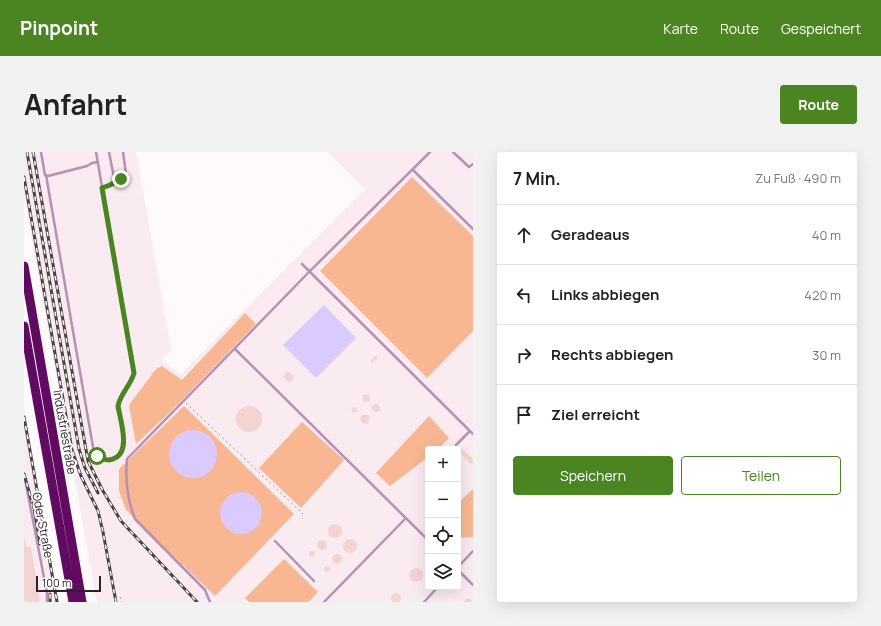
<!DOCTYPE html>
<html lang="de">
<head>
<meta charset="utf-8">
<style>
  body { margin:0; font-family:Manrope,sans-serif; background:#f2f2f2; color:#222 }
  .controls { position:absolute; right:12px; bottom:12px; display:grid; overflow:hidden; border-radius:4px; box-shadow:0 4px 16px #0002 }
  .controls button { width:36px; height:36px; display:grid; place-items:center; padding:0; border:0; border-bottom:1px solid #e0e0e0; background:#fff; color:#222; font:20px sans-serif }
  .scale { position:absolute; left:12px; bottom:10px; width:65px; box-sizing:border-box; padding-left:4px; border:2px solid #2b2225; border-top:0; font-size:11px; line-height:14px; white-space:nowrap; color:#2b2225; -webkit-text-stroke:3px #fff; paint-order:stroke }
  .stop { position:absolute; width:12px; height:12px; margin:-9px; border:3px solid #4b8522; border-radius:50%; background:#fff }
  .stop.end { background:#4b8522; border-color:#fff; box-shadow:0 1px 4px #0008 }
  .list { margin:0; padding:0; list-style:none }
  h2 { display:flex; justify-content:space-between; align-items:center; height:52px; margin:0; padding:0 16px; font-size:17px }
  h2 small { font-size:13px; font-weight:400; color:#767676 }
  .list li { display:grid; grid-template-columns:26px 1fr auto; gap:12px; align-items:center; box-sizing:border-box; height:60px; padding:0 16px; border-top:1px solid #e0e0e0 }
  .list b { display:block; font-size:15px; white-space:nowrap }
  .list em { font-size:13px; font-style:normal; color:#767676 }
  .actions { display:flex; gap:8px; padding:12px 16px }
  .actions a { flex:1; padding:9px 0; border:1px solid #4b8522; border-radius:4px; text-align:center; font-size:14px; color:#4b8522 }
  .actions .main { background:#4b8522; color:#fff }
  .icon { flex:none; width:22px; height:22px; fill:none; stroke:currentColor; stroke-width:2; stroke-linecap:round; stroke-linejoin:round }
  .map { position:relative; flex:none; width:449px; height:450px; overflow:hidden; border-radius:4px }
  header { display:flex; align-items:center; gap:24px; box-sizing:border-box; height:56px; padding:0 20px; background:#4b8522; color:#fff }
  header strong { font-size:19px }
  nav { display:flex; gap:22px; margin-inline-start:auto; font-size:14px }
  .intro { display:flex; align-items:center; justify-content:space-between; box-sizing:border-box; height:96px; padding:0 24px }
  h1 { margin:0; font-size:28px }
  .button { padding:10px 18px; border-radius:4px; background:#4b8522; color:#fff; font-size:14px; font-weight:700 }
  main { display:flex; gap:24px; padding:0 24px }
  aside { flex:1; background:#fff; border-radius:4px; box-shadow:0 4px 16px #0002 }
  .map>svg:first-child { display:block }
  .built { fill:#f9ebef; fill-rule:evenodd }
  .green { fill:#f8b792 }
  .water { fill:#dacafe }
  .building { fill:#f4d4d1 }
  .lines { fill:none; stroke-linecap:round; stroke-linejoin:round }
  .path { stroke:#a19a9d; stroke-width:1; stroke-dasharray:2 3; stroke-linecap:butt }
  .lane { stroke:#b690b5; stroke-width:2.5 }
  .highway { stroke:#600a62; stroke-width:9 }
  .rail-casing { stroke:#494144; stroke-width:3 }
  .rail { stroke:#fff; stroke-width:1.5; stroke-dasharray:4.5; stroke-linecap:butt }
  .route { stroke:#4b8522; stroke-width:5 }
  .labels { text-anchor:middle; dominant-baseline:central; stroke-width:3.5; stroke-linejoin:round; paint-order:stroke }
  .street-label { font-size:12px; fill:#2b2225; stroke:#fff }
</style>
</head>
<body>
<header>
<strong>Pinpoint</strong>
<nav><a>Karte</a><a>Route</a><a>Gespeichert</a></nav>
</header>
<div class="intro"><h1>Anfahrt</h1><a class="button">Route</a></div>
<main>
<div class="map">
<svg width="449" height="450" viewBox="0 0 449 450">
  <rect width="100%" height="100%" fill="#fef9fb"/>
  <path class="built" d="M0 0H112L147 198 137 208 157 222 274 104 341 38 304 0H449V450H73L0 43ZM404 297H434V435H404Z
    M0 254 21 374 35 450H0Z"/>
  <path class="green" d="M388 25 449 84V179L403 226 296 119Z
    M221 161 232 172 147 259 112 292 105 253 132 217 138 214 158 228Z
    M160 254 270 362 191 444 102 358 95 339V317Z
    M405 264 425 286 414 297H404V305L366 334 352 321Z
    M278 270 320 308 277 356 235 316Z
    M449 337V385L434 386V351Z
    M260 407 294 440 285 450H225L221 446Z"/>
  <path class="water" d="M300 153 332 186 292 226 259 193Z
    M145 302a24 24 0 1 1 48 0a24 24 0 1 1-48 0Z
    M196 361a21 21 0 1 1 42 0a21 21 0 1 1-42 0Z"/>
  <path class="building" d="M352 203 354 205 348 211 346 209Z
    M264 219 270 226 265 231 259 224Z
    M338 246a4 4 0 1 1 8 0a4 4 0 1 1-8 0Z
    M348 256a4 4 0 1 1 8 0a4 4 0 1 1-8 0Z
    M212 267a13 13 0 1 1 26 0a13 13 0 1 1-26 0Z
    M327.5 258a2.5 2.5 0 1 1 5 0a2.5 2.5 0 1 1-5 0Z
    M336.5 267a4.5 4.5 0 1 1 9 0a4.5 4.5 0 1 1-9 0Z
    M438 296 449 307 448 313 434 299Z
    M304 379a7 7 0 1 1 14 0a7 7 0 1 1-14 0Z
    M0 386 3 395H7L16 449 11 450H0Z
    M319 394a7 7 0 1 1 14 0a7 7 0 1 1-14 0Z
    M293 393a5 5 0 1 1 10 0a5 5 0 1 1-10 0Z
    M285 402a3 3 0 1 1 6 0a3 3 0 1 1-6 0Z
    M308 407a5 5 0 1 1 10 0a5 5 0 1 1-10 0Z
    M300 417a3 3 0 1 1 6 0a3 3 0 1 1-6 0Z
    M385 423a7 7 0 1 1 14 0a7 7 0 1 1-14 0Z
    M367 446a5 5 0 1 1 10 0a5 5 0 1 1-10 0Z
    M446 446 449 450H440L442 447Z"/>
  <g class="lines">
    <path class="path" d="M162 251 279 362
      M96 445 98 450"/>
    <path class="lane" d="M17 0 21 23 24 24 63 14 68 11 73 10
      M85 0 91 31
      M429 0 445 15 449 12
      M389 18 449 77
      M22 23 69 295C74 312 97 312 100 294 102 283 96 265 94 254 96 242 107 233 110 221L72 0
      M78 36C87 33 95 29 102 22L99 0
      M278 112 449 282
      M211 197 404 388
      M432 293 446 279
      M0 322 23 441V450
      M251 389 290 429
      M434 415 449 399
      M434 418 449 433
      M186 450 181 438 111 367C103 347 101 328 103 307L285 120 406 0
      M300 450 382 366
      M400 450 414 435"/>
    <path class="highway" d="M0 114 58 450
      M0 174 49 450"/>
    <g class="rail-casing">
      <path id="rail" d="M3 0 55 297 61 316 74 341
        M9 0 64 309 79 339 97 369 173 450
        M0 25 48 298 57 324 74 359 79 380 92 450
        M0 265 33 450
        M0 322 8 350
        M8 344 16 392
        M26 442V450"/>
    </g>
    <use href="#rail" class="rail"/>
  </g>
  <g class="lines">
    <path class="route" d="M73 304C79 307 85 310 91 306 107 299 96 267 94 254 96 242 107 233 110 221L78 36 86 33 97 27"/>
  </g>
  <g class="labels">
    <g class="street-label">
      <text transform="translate(41 280) rotate(80)">Industriestraße</text>
      <text transform="translate(19 373) rotate(79)">Oder Straße</text>
    </g>
  </g>
</svg>
<div class="controls">
<button>+</button>
<button>−</button>
<button><svg class="icon" aria-label="locate" viewBox="0 0 24 24"><circle cx="12" cy="12" r="6"/><path d="M12 2v4M12 18v4M2 12h4M18 12h4"/></svg></button>
<button><svg class="icon" aria-label="layers" viewBox="0 0 24 24"><path d="M12 4l9 5-9 5-9-5zM3 14l9 5 9-5"/></svg></button>
</div>
<div class="scale">100 m</div>
<div class="stop" style="left:73px;top:304px"></div>
<div class="stop end" style="left:97px;top:27px"></div>
</div>
<aside>
<h2>7 Min.<small>Zu Fuß · 490 m</small></h2>
<ul class="list">
<li><svg class="icon" aria-label="ahead" viewBox="0 0 24 24"><path d="M12 20V5M6 11l6-6 6 6"/></svg><div><b>Geradeaus</b></div><em>40 m</em></li>
<li><svg class="icon" aria-label="left" viewBox="0 0 24 24"><path d="M17 20v-9H6M10 6l-5 5 5 5"/></svg><div><b>Links abbiegen</b></div><em>420 m</em></li>
<li><svg class="icon" aria-label="right" viewBox="0 0 24 24"><path d="M7 20v-9h11M14 6l5 5-5 5"/></svg><div><b>Rechts abbiegen</b></div><em>30 m</em></li>
<li><svg class="icon" aria-label="arrive" viewBox="0 0 24 24"><path d="M6 21V4h12l-3 4 3 4H6"/></svg><div><b>Ziel erreicht</b></div></li>
</ul>
<div class="actions"><a class="main">Speichern</a><a>Teilen</a></div>
</aside>
</main>
</body>
</html>
